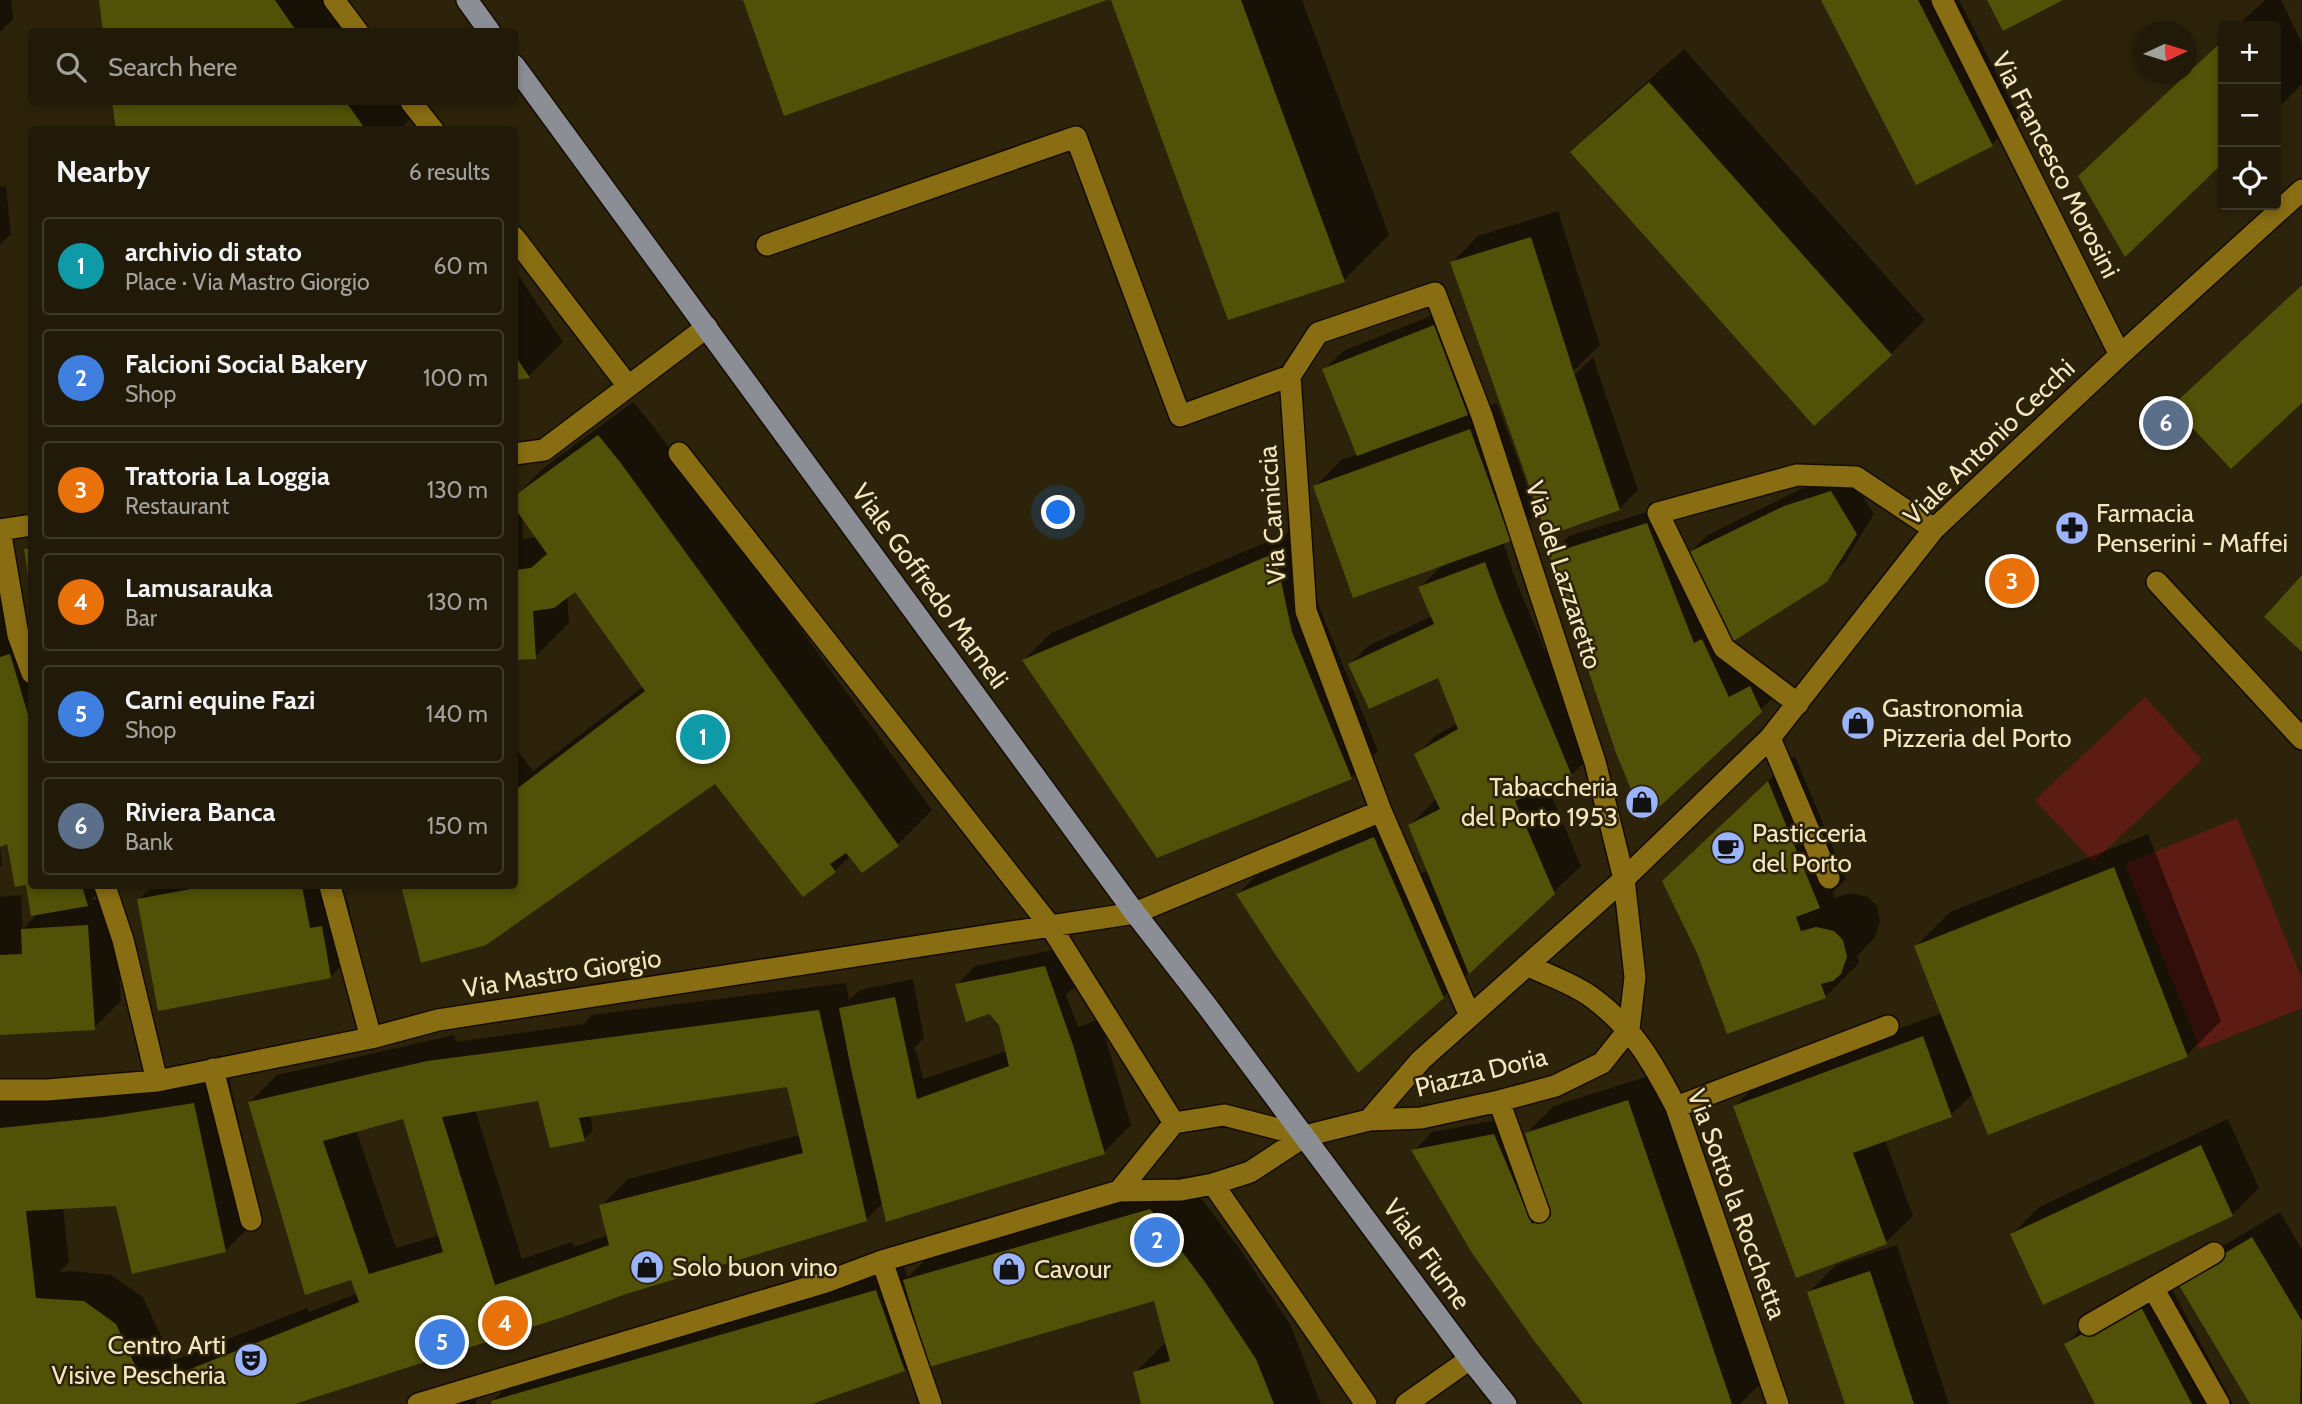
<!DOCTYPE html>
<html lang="en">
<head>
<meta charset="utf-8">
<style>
  body { margin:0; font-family:Cabin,sans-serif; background:#292312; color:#f1f3f6 }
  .controls { position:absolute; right:21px; top:21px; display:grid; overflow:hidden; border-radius:7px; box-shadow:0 4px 10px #0003 }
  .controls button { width:63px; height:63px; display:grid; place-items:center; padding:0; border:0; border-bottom:2px solid #3e3829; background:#211a08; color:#f1f3f6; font:35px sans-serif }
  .compass { position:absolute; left:2134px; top:21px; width:63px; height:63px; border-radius:50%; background:#211a08; box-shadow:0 4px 10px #0003; rotate:86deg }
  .you { position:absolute; left:1059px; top:513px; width:24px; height:24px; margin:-18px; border:5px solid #fff; border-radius:50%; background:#1a73e8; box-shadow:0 0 0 10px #1a73e833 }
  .badge { display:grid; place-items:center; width:46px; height:46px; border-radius:50%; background:#d93025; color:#fff; font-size:23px; font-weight:700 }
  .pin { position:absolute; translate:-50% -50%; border:4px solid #fff; box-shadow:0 2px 7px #0006 }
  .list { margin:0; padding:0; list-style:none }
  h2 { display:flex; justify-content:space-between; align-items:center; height:91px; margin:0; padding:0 28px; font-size:30px }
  h2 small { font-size:23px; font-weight:400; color:#a2a19c }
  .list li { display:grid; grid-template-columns:46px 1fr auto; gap:21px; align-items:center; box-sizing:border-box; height:98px; margin:0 14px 14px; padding:0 14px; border:2px solid #3e3829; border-radius:7px }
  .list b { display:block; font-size:26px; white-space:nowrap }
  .list p { margin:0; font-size:23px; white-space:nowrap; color:#a2a19c }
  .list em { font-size:23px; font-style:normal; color:#a2a19c }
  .icon { flex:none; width:38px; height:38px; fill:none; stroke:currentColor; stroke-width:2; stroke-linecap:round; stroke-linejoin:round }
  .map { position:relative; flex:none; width:2302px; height:1404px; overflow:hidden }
  .search { position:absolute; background:#211a08; box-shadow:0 4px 10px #0003; left:28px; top:28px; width:490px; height:77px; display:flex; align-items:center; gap:18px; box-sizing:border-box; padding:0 24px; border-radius:7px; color:#a2a19c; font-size:26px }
  .panel { position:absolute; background:#211a08; box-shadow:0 4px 10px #0003; left:28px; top:126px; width:490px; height:763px; border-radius:7px }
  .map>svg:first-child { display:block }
  .green { fill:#5c1c14 }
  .shadow { fill:#0007; fill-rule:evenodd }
  .building { fill:#515107; fill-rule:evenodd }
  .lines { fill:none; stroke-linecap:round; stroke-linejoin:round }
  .minor-casing { stroke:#150c00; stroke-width:24 }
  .major-casing { stroke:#150c00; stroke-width:24 }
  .minor { stroke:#886d12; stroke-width:21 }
  .major { stroke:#8b8e94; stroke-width:21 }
  .labels { text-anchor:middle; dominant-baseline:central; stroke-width:5; stroke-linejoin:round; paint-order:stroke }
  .street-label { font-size:26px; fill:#f4e6bf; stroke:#2c230a }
  .poi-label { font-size:26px; fill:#f4e6bf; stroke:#2c230a; text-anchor:start }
</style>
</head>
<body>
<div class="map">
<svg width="2302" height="1404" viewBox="0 0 2302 1404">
  <rect width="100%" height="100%" fill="#2c230a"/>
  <path class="green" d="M2145 697 2202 760 2093 862 2035 800Z
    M2237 818 2302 979V1008L2200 1049 2125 864Z"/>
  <path class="shadow" d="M0 0H11L13 19 0 32Z
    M101 0H333L355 32H105Z
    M1113 0H1302L1389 235 1344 280Z
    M1823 0H1959L2019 117 1992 144Z
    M2265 0H2281L2302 43V84L2276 110V26H2237Z
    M2223 39V160L2125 255 2080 176Z
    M1684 49 1925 320 1891 354 1572 152 1606 118Z
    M114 102H405L414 115 400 130H117Z
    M6 186 11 234 0 245V187Z
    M1558 211 1600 345 1572 372V377L1593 357 1638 490 1619 509 1539 510 1510 540 1503 542 1516 581 1590 757 1571 775 1547 785 1581 866 1443 997 1238 894 1256 876 1393 819 1417 876 1428 870 1410 825 1437 798 1416 755 1435 736 1458 723 1439 676 1350 664 1368 646 1432 616 1420 587 1444 564 1315 487 1341 460 1358 454 1324 370 1343 351 1453 307 1485 396 1466 414 1497 403 1533 502 1536 501 1452 263 1478 236Z
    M514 269 563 342 529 376 514 378Z
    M633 402 654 427 932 810 898 844 862 871 850 856 835 871 803 894 715 781 422 961 403 886H514V746L533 771 644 686 575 589 567 595 569 623 535 657 514 659V511L519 510 514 497 546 466ZM522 514 538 537 523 539Z
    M1849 474 1874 514 1845 561 1826 581 1730 641 1748 680 1769 669 1779 692 1644 818 1551 554 1569 536 1666 506 1713 626 1689 553 1708 535 1803 488Z
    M1302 527 1318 604 1378 751 1351 778 1024 660 1051 633Z
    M7 596 32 647V886H93L96 895 91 900 115 899 121 1001 94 1028 0 1034V897L21 895 23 929 39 912 9 842 0 845 2 865 0 867V597Z
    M1795 756 1846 879 1833 892 1835 898 1851 893 1868 897 1877 906 1880 921 1875 937 1857 956 1859 963 1825 997 1699 953 1691 854Z
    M2148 834 2221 1021 2187 1055 1974 1093 1951 1115 1885 1140 1913 1216 1886 1242 1735 1106 1762 1079 1942 1013 1916 946 1950 912Z
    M153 886H334L337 902 348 900 357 950 330 977 139 899Z
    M1063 948 1076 986 1066 995 1078 1027 1100 1019 1131 1125 1104 1152 884 1202 866 1219 626 1292 290 1404H0V1099L227 1069 260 1216 225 1251 118 1204 63 1207 69 1262 59 1272 73 1271 111 1275 143 1297 172 1361 307 1308 309 1312 358 1293 352 1277 250 1102 277 1075 454 1035 456 1042 584 1024 592 1015 846 983 849 1000 860 990 913 979 924 1038 913 1050H916L923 1079 1007 1051 1001 1025 957 985 975 966ZM788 1085 800 1135 628 1179 601 1206 608 1235 574 1247 572 1242 522 1259 475 1109 539 1099 584 1139 593 1130 590 1115ZM404 1117 440 1235 396 1248 356 1130Z
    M1655 1074 1761 1383 1740 1404H1585L1414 1151 1432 1132 1513 1117 1538 1177H1540L1527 1133 1554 1106Z
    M2228 1119 2259 1188 2232 1215 2044 1303 2012 1234 2039 1207Z
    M1184 1176 1239 1248 1290 1324 1321 1404H1143L1135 1373 1167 1341 1156 1298 925 1348 904 1370 806 1404H494L493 1401 520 1374 903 1264 908 1277 939 1246Z
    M2280 1212 2302 1250V1401L2297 1404H2252L2206 1256Z
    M1897 1245 1949 1404H1846L1809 1292 1836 1265Z
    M2166 1278 2233 1404H2097L2066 1344 2093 1317Z
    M472 1387 477 1404H411Z"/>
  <path class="building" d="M99 0H275L297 32H103Z
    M743 0H1107L784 116Z
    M1111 0H1241L1345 282 1228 320Z
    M1821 0H1918L1993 146 1916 185Z
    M1987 0H2063L2003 31Z
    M2223 40V163L2125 257 2078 176Z
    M1649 82 1892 355 1814 426 1570 152Z
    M112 102H346L366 130H116Z
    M1531 237 1574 373 1620 510 1547 536 1450 262Z
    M2302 285V403L2231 469 2172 406Z
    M1434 325 1468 415 1357 456 1322 369Z
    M514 354 530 378 514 380Z
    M1470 429 1511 541 1353 598 1313 486Z
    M598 435 620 462 899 846 862 873 846 853 830 864 836 872 803 897 715 784 486 945 421 963 401 886H514V791L645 691 575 592 554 608 533 611 536 659 514 660V570L531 568 547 554 514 507V496Z
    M1831 491 1857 534 1827 582 1732 642 1687 553 1784 506Z
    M1647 523 1694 643 1702 639 1729 697 1750 686 1762 712 1644 821 1616 753 1549 554Z
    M32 548V589H30L24 549Z
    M1275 553 1292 632 1352 779 1157 858 1022 660Z
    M1485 562 1499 600 1572 776 1515 801 1555 894 1469 974 1408 825 1440 809 1414 754 1458 729 1438 678 1369 709 1348 664 1434 624 1418 587Z
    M2302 575V652L2264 617Z
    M10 654 32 728V886H82L88 906 31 916 26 885 15 887 7 844 0 847V657Z
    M1768 781 1820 908 1796 917 1801 931 1816 927 1834 931 1843 940 1847 957 1841 974 1833 981 1821 984 1826 998 1727 1034 1697 953 1662 881Z
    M1374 837 1444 998 1358 1073 1277 957 1236 894Z
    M2114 867 2188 1057 1988 1135 1914 946Z
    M207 886H302L310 928 322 926 331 978 158 1011 137 899Z
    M88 925 95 1030 0 1035V955L22 954 21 929Z
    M1045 966 1073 1045 1105 1154 886 1222 851 1069 839 1008 895 997 917 1099 1009 1066 999 1025 989 1014 966 1022 955 984Z
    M819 1010 867 1221 626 1294 563 1317 295 1404H0V1128L105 1117 194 1103 226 1252 132 1274 116 1206 26 1211 36 1298 84 1301 116 1324 145 1387 359 1302 351 1280 305 1295 248 1102 427 1061ZM787 1087 803 1153 599 1205 609 1245 495 1285 442 1117 538 1101 550 1148 585 1141 579 1118ZM403 1119 443 1252 369 1274 323 1141Z
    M1923 1036 1952 1117 1853 1153 1887 1244 1796 1278 1733 1106Z
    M1628 1100 1683 1260 1732 1404H1583L1535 1342 1472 1253 1411 1150 1494 1134 1532 1224 1551 1216 1525 1133Z
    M2201 1145 2233 1216 2043 1305 2010 1234Z
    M1150 1209 1205 1282 1256 1359 1274 1404H1141L1133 1372 1170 1361 1154 1301 929 1367 903 1280Z
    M2252 1237 2302 1321 2300 1404H2250L2177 1282Z
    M1870 1271 1914 1404H1845L1807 1292Z
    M876 1290 905 1371 812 1404H492L491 1401Z
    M2139 1303 2192 1404H2095L2064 1344Z"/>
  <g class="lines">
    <g class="minor-casing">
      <path id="minor" d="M334 0 358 32
        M1942 0 2120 355
        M411 102 433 130
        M514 237 628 386
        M767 245 1076 137 1180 416 1290 376
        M679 453 1051 927 1174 1123
        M514 454 544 450 707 327
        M32 525 0 530 18 635 32 673
        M2157 582 2302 739
        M1798 704 1724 648 1658 513 1797 475 1856 477 1934 529
        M1770 738 1829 878
        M105 886 123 940 157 1081
        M330 886 371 1038
        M1527 965C1547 975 1572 983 1590 996 1633 1027 1652 1061 1676 1107L1778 1404
        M213 1069 251 1220
        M0 1090H47L157 1081 371 1038 438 1020 1135 913 1381 811
        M1499 1101 1539 1212
        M1676 1107 1888 1026
        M1369 1120 1421 1060 1624 879 1770 738 1934 529 2120 355 2302 190
        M1213 1184 1366 1404
        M1119 1191 1174 1123 1224 1115 1305 1136
        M882 1261 931 1404
        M2153 1288 2219 1404
        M2089 1325 2214 1253
        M418 1404 826 1282 882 1261 1119 1191 1181 1190 1213 1184 1250 1172 1305 1136 1369 1120 1421 1118 1499 1101 1555 1086 1602 1063 1629 1029 1635 977 1624 879 1595 762 1482 416 1435 293 1318 333 1290 376 1306 611 1381 811 1470 1016
        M1406 1404 1470 1359"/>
    </g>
    <g class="major-casing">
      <path id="major" d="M467 0 490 32
        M514 65 1135 913 1207 1006 1470 1359 1506 1404"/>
    </g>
    <use href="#minor" class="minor"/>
    <use href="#major" class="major"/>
  </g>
  <defs>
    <g id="pharmacy-disc" transform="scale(1.75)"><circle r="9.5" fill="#9cb4fd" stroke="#2c230a"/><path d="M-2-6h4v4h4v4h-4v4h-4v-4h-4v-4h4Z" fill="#111"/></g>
    <g id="shop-disc" transform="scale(1.75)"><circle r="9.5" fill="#9cb4fd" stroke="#2c230a"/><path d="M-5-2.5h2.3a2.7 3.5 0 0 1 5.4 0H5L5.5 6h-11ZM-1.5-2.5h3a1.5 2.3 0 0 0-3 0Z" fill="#111"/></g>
    <g id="cafe-disc" transform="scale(1.75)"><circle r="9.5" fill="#9cb4fd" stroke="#2c230a"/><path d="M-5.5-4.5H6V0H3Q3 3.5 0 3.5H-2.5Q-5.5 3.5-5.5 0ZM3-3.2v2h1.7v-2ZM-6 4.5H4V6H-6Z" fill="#111"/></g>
    <g id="theatre-disc" transform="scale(1.75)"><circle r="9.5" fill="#9cb4fd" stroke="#2c230a"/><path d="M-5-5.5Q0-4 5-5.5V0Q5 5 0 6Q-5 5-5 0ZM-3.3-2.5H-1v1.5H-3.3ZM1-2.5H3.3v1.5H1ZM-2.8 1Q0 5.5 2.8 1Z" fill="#111"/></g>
  </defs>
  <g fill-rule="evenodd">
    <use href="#pharmacy-disc" x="2072" y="528"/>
    <use href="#shop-disc" x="1858" y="723"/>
    <use href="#shop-disc" x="1642" y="802"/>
    <use href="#cafe-disc" x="1728" y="848"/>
    <use href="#shop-disc" x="647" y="1267"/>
    <use href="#shop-disc" x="1009" y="1269"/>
    <use href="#theatre-disc" x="251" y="1360"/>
  </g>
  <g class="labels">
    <g class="street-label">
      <text transform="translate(2056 165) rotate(63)">Via Francesco Morosini</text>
      <text transform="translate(1989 442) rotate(-44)">Viale Antonio Cecchi</text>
      <text transform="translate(1272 515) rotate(-94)">Via Carniccia</text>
      <text transform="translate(1564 575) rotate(72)">Via del Lazzaretto</text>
      <text transform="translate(930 586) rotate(54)">Viale Goffredo Mameli</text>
      <text transform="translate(562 973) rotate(-9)">Via Mastro Giorgio</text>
      <text transform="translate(1481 1072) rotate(-14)">Piazza Doria</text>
      <text transform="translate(1737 1204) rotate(70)">Via Sotto la Rocchetta</text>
      <text transform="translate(1427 1254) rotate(54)">Viale Fiume</text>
    </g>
    <g class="poi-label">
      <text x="2096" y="513">Farmacia<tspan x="2096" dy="30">Penserini - Maffei</tspan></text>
      <text x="1882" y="708">Gastronomia<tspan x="1882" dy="30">Pizzeria del Porto</tspan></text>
      <text x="1618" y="787" text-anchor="end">Tabaccheria<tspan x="1618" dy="30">del Porto 1953</tspan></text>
      <text x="1752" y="833">Pasticceria<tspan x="1752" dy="30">del Porto</tspan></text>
      <text x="672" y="1267">Solo buon vino</text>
      <text x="1034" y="1269">Cavour</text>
      <text x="226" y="1345" text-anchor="end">Centro Arti<tspan x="226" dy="30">Visive Pescheria</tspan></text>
    </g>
  </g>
</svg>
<div class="controls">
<button>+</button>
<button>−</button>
<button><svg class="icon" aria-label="locate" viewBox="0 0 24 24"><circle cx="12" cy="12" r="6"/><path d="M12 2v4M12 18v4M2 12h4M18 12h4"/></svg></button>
</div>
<svg class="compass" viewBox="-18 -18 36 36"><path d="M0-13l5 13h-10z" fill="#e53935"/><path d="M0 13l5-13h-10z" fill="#a2a19c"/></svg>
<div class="you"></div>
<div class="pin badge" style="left:703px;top:737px;background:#0f9aa8">1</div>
<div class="pin badge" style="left:1157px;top:1240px;background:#3f7fe0">2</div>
<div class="pin badge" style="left:2012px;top:581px;background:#e8710a">3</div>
<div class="pin badge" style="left:505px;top:1323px;background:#e8710a">4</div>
<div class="pin badge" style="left:442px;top:1342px;background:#3f7fe0">5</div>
<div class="pin badge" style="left:2166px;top:423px;background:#5c6f8a">6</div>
<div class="search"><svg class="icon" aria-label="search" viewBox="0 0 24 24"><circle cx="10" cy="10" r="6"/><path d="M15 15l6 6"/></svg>Search here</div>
<section class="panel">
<h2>Nearby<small>6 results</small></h2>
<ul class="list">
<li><span class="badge" style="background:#0f9aa8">1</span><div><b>archivio di stato</b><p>Place · Via Mastro Giorgio</p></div><em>60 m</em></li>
<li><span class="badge" style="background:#3f7fe0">2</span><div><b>Falcioni Social Bakery</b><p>Shop</p></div><em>100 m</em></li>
<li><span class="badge" style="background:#e8710a">3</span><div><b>Trattoria La Loggia</b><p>Restaurant</p></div><em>130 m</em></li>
<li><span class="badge" style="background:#e8710a">4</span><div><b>Lamusarauka</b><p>Bar</p></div><em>130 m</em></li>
<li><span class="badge" style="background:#3f7fe0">5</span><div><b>Carni equine Fazi</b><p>Shop</p></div><em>140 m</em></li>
<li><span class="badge" style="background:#5c6f8a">6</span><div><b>Riviera Banca</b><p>Bank</p></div><em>150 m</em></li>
</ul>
</section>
</div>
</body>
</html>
